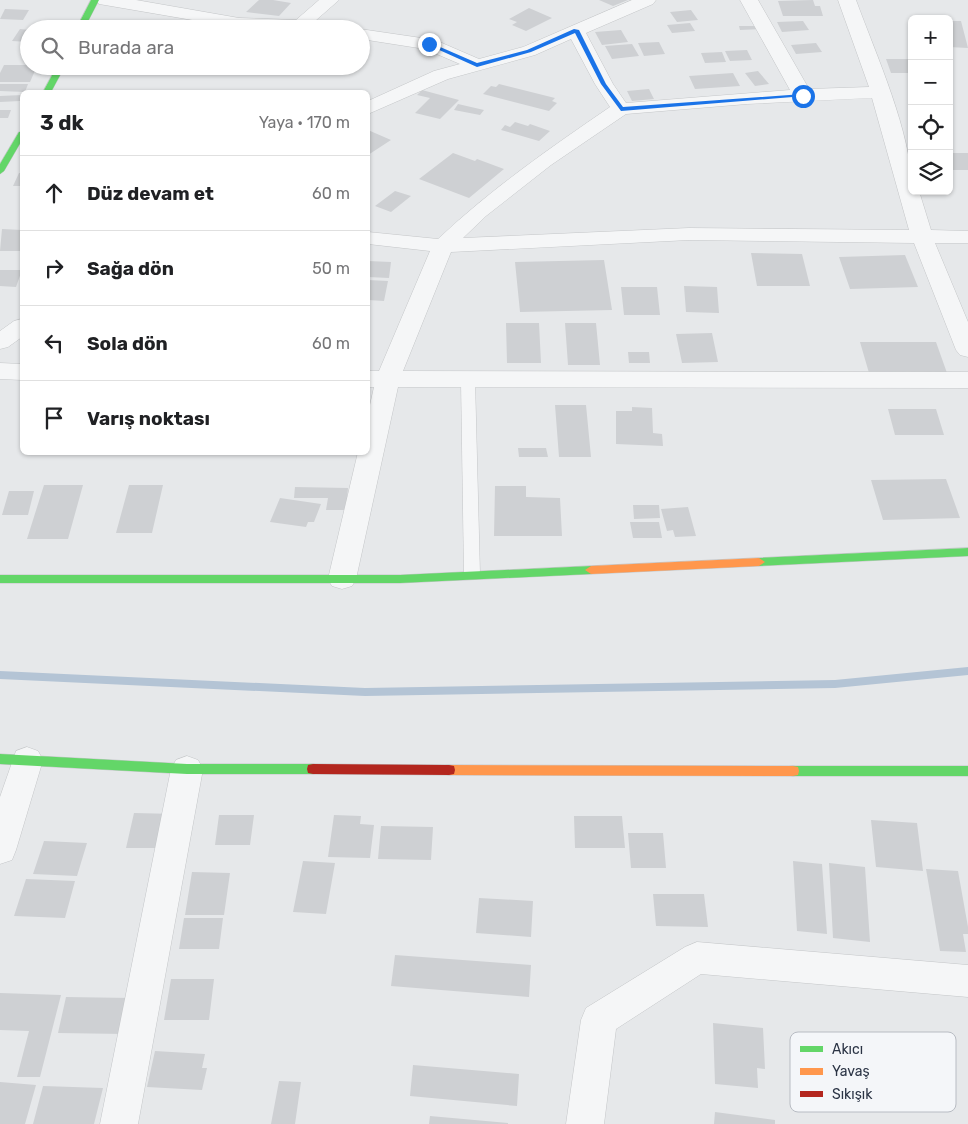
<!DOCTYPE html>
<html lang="tr">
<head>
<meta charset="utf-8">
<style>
  body { margin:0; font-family:Rubik,sans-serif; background:#f2f2f2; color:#202124 }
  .controls { position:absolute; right:15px; top:15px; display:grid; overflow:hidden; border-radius:8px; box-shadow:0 1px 4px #0004 }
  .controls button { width:45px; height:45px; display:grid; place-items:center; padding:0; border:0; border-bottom:1px solid #e0e0e0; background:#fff; color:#202124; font:25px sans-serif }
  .stop { position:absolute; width:15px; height:15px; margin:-11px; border:4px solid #1a73e8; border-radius:50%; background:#fff }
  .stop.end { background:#1a73e8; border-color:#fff; box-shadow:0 1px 5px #0008 }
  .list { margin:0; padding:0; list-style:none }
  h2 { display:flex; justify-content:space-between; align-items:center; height:65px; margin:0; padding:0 20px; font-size:21px }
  h2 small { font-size:16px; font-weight:400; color:#757577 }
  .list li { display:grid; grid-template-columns:32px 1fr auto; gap:15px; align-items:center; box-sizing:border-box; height:75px; padding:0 20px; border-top:1px solid #e0e0e0 }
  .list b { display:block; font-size:19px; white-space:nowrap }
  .list em { font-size:16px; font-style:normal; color:#757577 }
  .icon { flex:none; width:28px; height:28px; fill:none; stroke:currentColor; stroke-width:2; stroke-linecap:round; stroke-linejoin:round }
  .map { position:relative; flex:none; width:968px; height:1124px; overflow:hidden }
  .search { position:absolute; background:#fff; box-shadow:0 1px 4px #0004; left:20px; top:20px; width:350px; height:55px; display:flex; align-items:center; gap:12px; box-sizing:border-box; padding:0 18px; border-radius:28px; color:#757577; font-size:19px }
  .panel { position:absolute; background:#fff; box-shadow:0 1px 4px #0004; left:20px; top:90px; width:350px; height:365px; border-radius:8px }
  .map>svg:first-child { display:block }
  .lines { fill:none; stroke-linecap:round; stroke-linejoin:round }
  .stream { fill:#b4c4d5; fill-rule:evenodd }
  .building { fill:#ced0d3 }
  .lane-casing { stroke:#c4c6c8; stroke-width:1 }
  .street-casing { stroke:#c4c6c8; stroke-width:1 }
  .fast-casing { stroke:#c4c6c8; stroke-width:1 }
  .slow-casing { stroke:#c4c6c8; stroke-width:1 }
  .jam-casing { stroke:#c4c6c8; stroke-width:1 }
  .lane { fill:#f5f6f7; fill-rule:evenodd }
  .street { fill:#f5f6f7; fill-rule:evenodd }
  .fast { fill:#63d668; fill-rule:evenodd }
  .slow { fill:#ff974d; fill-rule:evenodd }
  .jam { fill:#b3261e; fill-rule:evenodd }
  .route { fill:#1a73e8 }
  .key { fill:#f4f6f9; stroke:#b8bcc3; stroke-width:1 }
  .key-label { font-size:14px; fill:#2b3445 }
</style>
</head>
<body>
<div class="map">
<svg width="968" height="1124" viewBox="0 0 968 1124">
  <rect width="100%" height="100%" fill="#e6e8ea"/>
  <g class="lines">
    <path class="stream" d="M968 667V675L835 688 365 696 0 679V671L365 688 835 680Z"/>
  </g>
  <path class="building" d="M259 0H273L291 3 279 16 246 12Z
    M599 0H628L613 6Z
    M813 0 815 6H820L823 16H783L778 1Z
    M529 8 552 18 526 31 512 25 517 22 509 19Z
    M5 9 29 10 23 20 0 19Z
    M691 10 698 20 677 22 670 12Z
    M155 21 173 23 168 29H148Z
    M803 21 809 30 782 32 777 22Z
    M949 21H961L968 48 949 47Z
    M690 23 695 31 672 33 667 25Z
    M739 26H760L762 29 740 30Z
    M20 29 29 30V42L12 41Z
    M621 30 628 42 602 45 595 32Z
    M659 42 665 54 644 56 638 43Z
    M816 43 822 52 796 54 791 45Z
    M632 44 639 56 612 59 605 46Z
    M747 50 752 60 730 61 725 51Z
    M722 52 726 62 705 63 701 53Z
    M886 59H912V73H891Z
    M4 65H29L37 66 30 82H0V73Z
    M758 71 769 84 755 86 745 73Z
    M733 73 740 86 695 89 689 76Z
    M0 84H28L25 92 0 91Z
    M499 84 555 98 552 101 557 103 549 111 483 94 491 86 496 87Z
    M649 89 654 99 632 101 627 91Z
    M422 90 459 100 440 119 415 113 430 98 417 95Z
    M22 95 20 101 0 102V96Z
    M458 104 484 110 480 115 454 110Z
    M0 110H11L8 118H0Z
    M515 122 528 126 530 124 550 131 539 141 501 130 505 125 510 127Z
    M368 130 391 140 368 155Z
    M453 153 475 161 477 159 504 169 469 198 419 179Z
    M949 153H968V170H949Z
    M19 173H22V186H13Z
    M395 191 411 196 391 212 375 206Z
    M2 229 22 230V251H0Z
    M751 253 802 254 810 286H757Z
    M905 255 918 287 850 289 839 257Z
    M604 260 612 310 520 312 515 262Z
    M368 261 391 262 389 278 368 277Z
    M0 270H22L16 287 0 286Z
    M368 280 388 281 384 301 368 300Z
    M684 286 717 287 719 313 686 312Z
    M621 287H657L660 315H624Z
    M506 323H539L541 363H507Z
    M565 323H596L600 365H568Z
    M712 333 718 362 682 363 676 334Z
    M860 342H936L947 373H869Z
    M628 352H649L650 363H629Z
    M555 405H586L591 457H559Z
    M632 407 652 408 653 433 662 434 663 446 616 444V411H632Z
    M888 409H936L944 435H895Z
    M518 448H546L548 457H519Z
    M946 479 960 518 883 520 871 480Z
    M44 485H83L68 539H27Z
    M129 485H163L152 533H116Z
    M495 486H526V497L560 498 562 536H494Z
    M295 487 348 488 346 510H326L328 498H294Z
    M9 491H34L28 515H2Z
    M280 498 321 504 314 522H308L306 527 270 522Z
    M633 505H659L660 518 634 519Z
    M688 507 696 536 675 537 673 530 667 531 661 509Z
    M630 522H659L662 538H633Z
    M134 813 176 814 170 848H126Z
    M219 815H254L250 845H215Z
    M334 815 361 816 360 824 374 825 370 858 328 857Z
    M574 816H622L625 848H575Z
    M871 820 917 823 923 871 876 867Z
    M381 826 433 827 431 860 378 859Z
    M628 833H663L666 868H631Z
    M44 841 87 843 77 876 33 874Z
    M303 861 335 863 326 914 293 912Z
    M793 861 822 864 827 934 797 931Z
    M829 863 865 867 870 942 833 938Z
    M926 869 958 871 968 927V934H963L966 952 940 951Z
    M192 872 230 873 224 915H185Z
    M26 879 75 881 65 918 14 916Z
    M653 894H704L708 927 656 926Z
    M479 898 533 901 531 937 476 933Z
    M184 918H223L219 949H179Z
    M395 955 531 965 529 997 391 986Z
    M171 979H214L209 1020H164Z
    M0 993 61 995 40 1077H17L29 1031 0 1030Z
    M66 997 132 998 124 1034 58 1033Z
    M713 1023 763 1028 765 1069 757 1068 758 1088 715 1084Z
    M155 1051 205 1054 202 1068H207L202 1090 147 1087Z
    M413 1065 519 1074 517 1106 410 1096Z
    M279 1081 301 1082 295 1124H271Z
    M0 1082 36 1085 25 1124H0Z
    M43 1086 103 1088 94 1124H33Z
    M715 1112 775 1120V1124H714Z
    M430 1116 508 1123V1124H429Z"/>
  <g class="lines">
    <g class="lane-casing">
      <path id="lane" d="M468 376 475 380 480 575 477 579H467L464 575 461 380Z"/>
    </g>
    <g class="street-casing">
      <path id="street" d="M96 0H136L239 18 296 20 319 0H339L306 29 239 28 105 5 99 4Z
        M632 0H656L653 4 586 33 613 84 626 103 790 90 740 0H758L809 89 869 87 838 0H856C876 55 912 133 912 191H919L931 230 968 231V243H935L968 322V357L960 355 956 350 914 243 689 240 451 252 403 371 968 372V388L398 387 356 579 352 586 342 589 332 586 328 579 358 452H368V414L374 387H368V371H379L430 251 368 244V232L438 239C491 189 550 148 610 107L595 84 571 39 535 55 448 79 368 114V101L434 71 460 64 425 49 361 39 360 29 435 40 479 59 523 47ZM872 98 909 230 689 228 463 238 486 216 551 165 626 114 747 104Z
        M22 319V337L8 347 0 349V331L14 321Z
        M0 363 22 364V380L0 379Z
        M27 747 38 751 43 760 16 850 12 860 0 864V797L16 751Z
        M187 756 198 760 203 769 138 1124H100L171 769 176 760Z
        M697 942 968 965V997L701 974 616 1029 604 1124H566L581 1020 586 1008 685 947Z"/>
    </g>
    <g class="fast-casing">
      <path id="fast" d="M91 0H99L84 29H76Z
        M57 66H65L51 92H43Z
        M19 132H22V140L4 171 0 174V164Z
        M968 548V556L759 566 753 562 759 558Z
        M591 566 597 570 591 574 400 583H0V575H400Z
        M0 754 187 764H313L318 765 319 769 318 773 313 774H187L0 764Z
        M793 766H968V776H793L788 775 787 771 788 767Z"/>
    </g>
    <g class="slow-casing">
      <path id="slow" d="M759 558 765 562 759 566 591 574 585 570 591 566Z
        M449 765 793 766 798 767 799 771 798 775 793 776 449 775 444 774 443 770 444 766Z"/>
    </g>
    <g class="jam-casing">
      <path id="jam" d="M313 764 449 765 454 766 455 770 454 774 449 775 313 774 308 773 307 769 308 765Z"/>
    </g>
    <use href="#lane" class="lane"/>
    <use href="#street" class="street"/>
    <use href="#fast" class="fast"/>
    <use href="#slow" class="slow"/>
    <use href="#jam" class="jam"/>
  </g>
  <path class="route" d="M574 29 579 30 606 84 623 107 803 94 805 96 621 111 601 84 575 33 531 52 477 67 426 44 431 43 477 63 527 50Z"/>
  <rect x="790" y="1032" width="166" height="80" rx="8" class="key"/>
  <rect x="800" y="1046" width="23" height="6" fill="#63d668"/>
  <rect x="800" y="1068" width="23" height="7" fill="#ff974d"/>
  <rect x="800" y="1091" width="23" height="6" fill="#b3261e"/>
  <g class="key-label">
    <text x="832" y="1054">Akıcı</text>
    <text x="832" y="1076">Yavaş</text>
    <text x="832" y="1099">Sıkışık</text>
  </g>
</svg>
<div class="controls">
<button>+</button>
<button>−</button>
<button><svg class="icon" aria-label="locate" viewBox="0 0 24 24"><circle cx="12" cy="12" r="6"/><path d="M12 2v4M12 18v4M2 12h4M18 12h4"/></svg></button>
<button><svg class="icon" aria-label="layers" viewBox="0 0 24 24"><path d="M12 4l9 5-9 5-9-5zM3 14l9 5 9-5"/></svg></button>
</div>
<div class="stop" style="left:803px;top:96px"></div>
<div class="stop end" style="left:429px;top:44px"></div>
<div class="search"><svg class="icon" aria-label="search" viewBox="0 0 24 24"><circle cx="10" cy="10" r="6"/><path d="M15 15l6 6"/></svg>Burada ara</div>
<section class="panel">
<h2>3 dk<small>Yaya · 170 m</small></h2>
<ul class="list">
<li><svg class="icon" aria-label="ahead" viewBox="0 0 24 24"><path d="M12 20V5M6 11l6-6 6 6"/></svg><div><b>Düz devam et</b></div><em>60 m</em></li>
<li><svg class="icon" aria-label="right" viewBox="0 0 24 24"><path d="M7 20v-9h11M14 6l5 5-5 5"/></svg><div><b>Sağa dön</b></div><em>50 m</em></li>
<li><svg class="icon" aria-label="left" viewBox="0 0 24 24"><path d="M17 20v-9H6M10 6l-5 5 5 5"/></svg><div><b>Sola dön</b></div><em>60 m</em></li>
<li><svg class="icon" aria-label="arrive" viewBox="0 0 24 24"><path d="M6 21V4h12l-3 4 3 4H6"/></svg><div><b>Varış noktası</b></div></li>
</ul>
</section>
</div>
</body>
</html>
